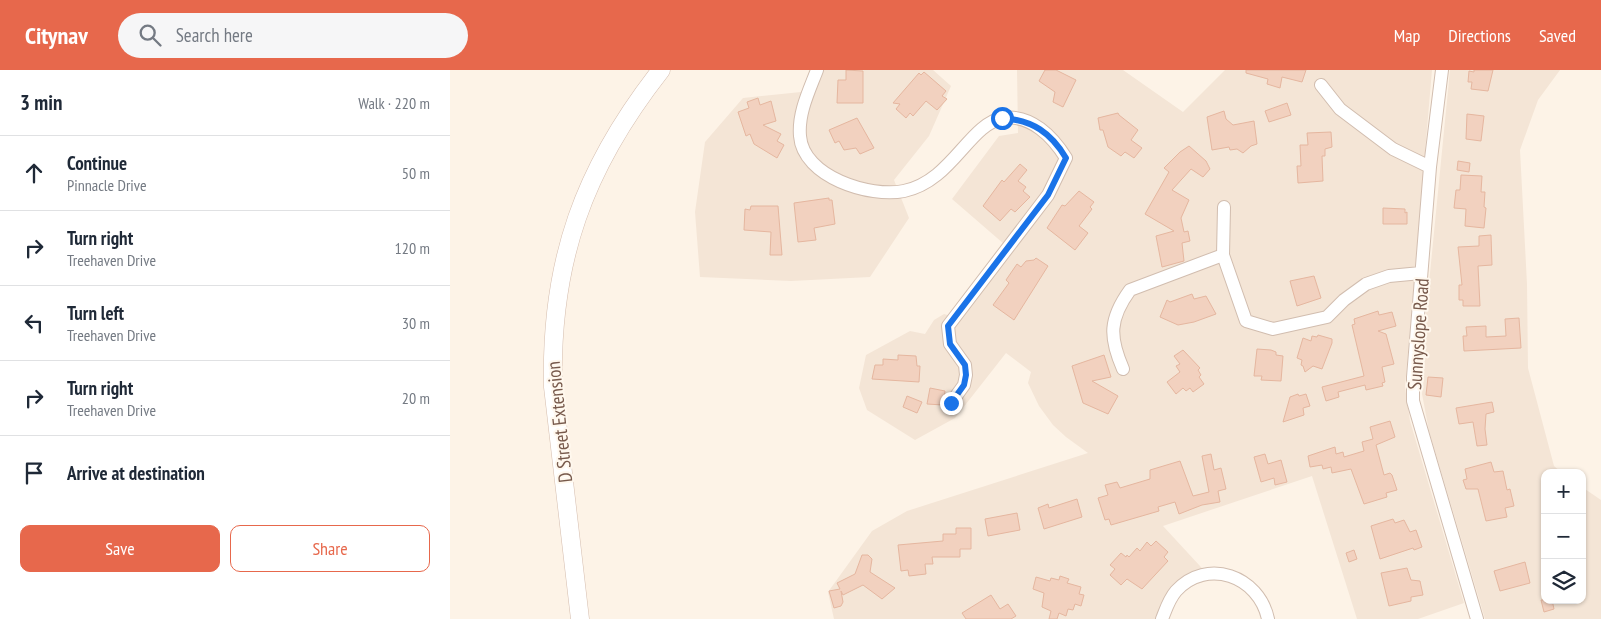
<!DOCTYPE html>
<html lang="en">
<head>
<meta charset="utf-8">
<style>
  body { margin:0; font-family:"PT Sans Narrow",sans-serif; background:#f6f6f7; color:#1f2937 }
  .controls { position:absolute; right:15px; bottom:15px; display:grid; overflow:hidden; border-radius:10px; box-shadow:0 1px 4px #0004 }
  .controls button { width:45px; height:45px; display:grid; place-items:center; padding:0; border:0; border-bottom:1px solid #e0e1e3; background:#fff; color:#1f2937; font:25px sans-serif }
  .stop { position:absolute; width:15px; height:15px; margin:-11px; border:4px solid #1a73e8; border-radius:50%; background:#fff }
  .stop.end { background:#1a73e8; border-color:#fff; box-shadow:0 1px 5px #0008 }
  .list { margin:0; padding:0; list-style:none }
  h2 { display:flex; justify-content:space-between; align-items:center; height:65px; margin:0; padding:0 20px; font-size:21px }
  h2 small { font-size:16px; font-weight:400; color:#747a83 }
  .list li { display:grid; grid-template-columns:32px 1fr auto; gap:15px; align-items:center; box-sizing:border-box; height:75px; padding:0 20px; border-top:1px solid #e0e1e3 }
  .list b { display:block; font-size:19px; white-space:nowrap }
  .list p { margin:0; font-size:16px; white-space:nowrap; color:#747a83 }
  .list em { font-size:16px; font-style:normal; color:#747a83 }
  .actions { display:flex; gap:10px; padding:15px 20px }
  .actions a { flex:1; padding:11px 0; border:1px solid #e7684c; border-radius:10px; text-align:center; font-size:18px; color:#e7684c }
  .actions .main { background:#e7684c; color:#fff }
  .icon { flex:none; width:28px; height:28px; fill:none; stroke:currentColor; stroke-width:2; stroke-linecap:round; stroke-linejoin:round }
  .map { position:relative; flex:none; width:1151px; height:549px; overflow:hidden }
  header { display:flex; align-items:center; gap:30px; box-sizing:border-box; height:70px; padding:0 25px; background:#e7684c; color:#fff }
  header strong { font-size:24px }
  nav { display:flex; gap:28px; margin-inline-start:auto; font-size:18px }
  .search { width:350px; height:45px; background:#f6f6f7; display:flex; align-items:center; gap:12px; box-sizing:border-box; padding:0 18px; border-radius:28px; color:#747a83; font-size:19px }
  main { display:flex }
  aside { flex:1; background:#fff }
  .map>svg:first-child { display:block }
  .residential { fill:#f4e5d6 }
  .building { fill:#f2d1bf; stroke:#e5b69f }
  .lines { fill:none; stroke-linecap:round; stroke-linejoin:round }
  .street-casing { stroke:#d1bdaf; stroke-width:14 }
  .secondary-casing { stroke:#d4bcad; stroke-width:19 }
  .street { stroke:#fff; stroke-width:12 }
  .secondary { stroke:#fff; stroke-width:18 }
  .route { stroke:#1a73e8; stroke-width:6 }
  .labels { text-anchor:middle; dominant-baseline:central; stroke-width:4; stroke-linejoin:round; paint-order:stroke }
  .street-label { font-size:19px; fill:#77594b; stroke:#fff8ee }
</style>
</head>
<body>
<header>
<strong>Citynav</strong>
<div class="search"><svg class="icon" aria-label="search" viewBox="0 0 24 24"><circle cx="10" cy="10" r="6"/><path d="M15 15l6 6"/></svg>Search here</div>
<nav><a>Map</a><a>Directions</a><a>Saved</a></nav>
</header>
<main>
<aside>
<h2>3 min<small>Walk · 220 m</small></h2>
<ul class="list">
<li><svg class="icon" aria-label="ahead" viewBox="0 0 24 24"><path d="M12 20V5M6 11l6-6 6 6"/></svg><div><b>Continue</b><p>Pinnacle Drive</p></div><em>50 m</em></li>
<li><svg class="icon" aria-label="right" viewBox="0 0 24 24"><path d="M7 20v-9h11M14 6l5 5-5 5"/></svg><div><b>Turn right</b><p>Treehaven Drive</p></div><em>120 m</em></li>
<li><svg class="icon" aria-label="left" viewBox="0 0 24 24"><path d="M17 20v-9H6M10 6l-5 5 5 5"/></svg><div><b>Turn left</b><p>Treehaven Drive</p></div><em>30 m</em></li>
<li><svg class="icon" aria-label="right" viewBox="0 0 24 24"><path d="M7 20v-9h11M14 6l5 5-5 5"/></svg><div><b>Turn right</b><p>Treehaven Drive</p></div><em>20 m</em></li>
<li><svg class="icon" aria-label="arrive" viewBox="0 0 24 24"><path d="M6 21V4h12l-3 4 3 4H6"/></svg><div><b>Arrive at destination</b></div></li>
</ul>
<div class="actions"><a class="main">Save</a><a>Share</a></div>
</aside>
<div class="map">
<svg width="1151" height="549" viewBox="0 0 1151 549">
  <rect width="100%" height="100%" fill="#fdf3e7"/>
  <path class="residential" d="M363 0H483L501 16 479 66 444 110 459 148 420 207 341 211 250 207 245 142 255 72 293 28 351 22 359 11Z
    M567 0H673L733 42 775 0H982L955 317 960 351 1014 533 968 549H907L862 406 713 456 762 509 738 517 730 524 718 549H384L378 522 422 461 457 441 638 383 616 367 603 355 589 336 578 313 581 302 556 283 505 348 465 370 417 340 409 318 416 285 460 261 475 264 484 250 494 244 501 246 554 174 502 129 549 66 568 63Z
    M1000 0H1110L1088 30 1070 80 1077 214 1078 298 1104 396 1112 403H1095V530H1132V417L1151 430V549H1035L979 361 972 324 974 308V264Z"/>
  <path class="building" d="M396 0 413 1V33H387L388 10H396Z
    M595 0H606L626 10 613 37 603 32 605 22 589 11Z
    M796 0H856L852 12 832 7 830 18 817 14 818 9 796 3Z
    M1024 0H1043L1038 21 1021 19 1022 12H1018L1019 1 1024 2Z
    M474 2 496 21 492 26 497 29 487 40 476 31 463 46 460 43 456 48 446 39 450 34 443 33 469 3 471 5Z
    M308 28 310 35 321 31 326 51 313 55 331 64 327 71 334 75 327 88 304 74 300 64 296 66 288 42 299 38 297 32Z
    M837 33 841 45 819 52 815 41Z
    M774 41 776 49 783 55 804 51 807 74 801 76 793 83 787 79 780 80 779 77 762 80 757 47Z
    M668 43 669 45 688 60 681 70 692 78 684 88 675 82 671 86 658 77 653 60H650L648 48Z
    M1017 44 1034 46 1031 71 1016 69Z
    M407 48 424 78 410 84 406 78 394 80 389 71 385 73 379 60Z
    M881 62 882 77 875 79V86H872L873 111 848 113 847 96H851L850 75H858L857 63Z
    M739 76 756 91 760 99 753 107 741 99 722 120 739 130 731 148 734 162 738 161 740 171 732 173 734 191 712 197 706 166 724 161 695 144 719 102 714 98 730 82Z
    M1008 91 1020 93 1019 102 1007 100Z
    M570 94 577 100 568 111 576 117 573 121 580 127 565 142 561 139 550 151 533 136 552 110 554 112Z
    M1011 105 1032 106 1031 122H1035L1034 137 1036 138 1034 158 1015 156 1016 139 1004 138 1006 120H1010Z
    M629 121 644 132 640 137 642 139 629 156 638 163 625 180 597 158 612 135 615 136Z
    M379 128V130H382L385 154 364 158 366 170 348 172 344 133Z
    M301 136H328L332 185H320L321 162 294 160 295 139 300 140Z
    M933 138 955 139V143L957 142V154H933Z
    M1041 165 1042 195 1028 196 1030 236H1013V230H1009V215H1012L1008 177 1029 176V166Z
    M586 188 598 196 564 250 543 235 559 213 556 210 567 194 571 197 576 191 584 190Z
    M864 206 871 228 847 236 840 211Z
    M742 224 744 229 756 226 766 244 744 252 728 255 710 247 717 230 720 232Z
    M928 241 929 245 942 242 946 256 928 261 936 264 944 294 932 297 935 312 932 313 933 316 916 320 915 315 888 322 889 327 876 331 872 317 914 306 902 255 905 254 904 249Z
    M1069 248 1071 278 1014 281 1013 266H1017L1016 257 1036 256V267L1056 266 1055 249Z
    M868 265 882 269V273L872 299 863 296 855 302 853 296 851 295 852 290 847 288 853 268 861 271 862 266 867 267Z
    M807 279 821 280 826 282V285L833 286 831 311 811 310 812 306H804Z
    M733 280 750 298 748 300 751 305 749 307 754 314 743 322 740 318 736 321 733 318 726 324 717 312 730 302 726 296 730 294 724 286Z
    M448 285 466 286 467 296H470L469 312 422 309 425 295H433V289L448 290Z
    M654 285 661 307 642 311 668 326 658 344 633 333 622 296Z
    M978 307 993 308 991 327 976 325Z
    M480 318 495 321 493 335 477 334Z
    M848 324 849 326 856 324 860 336 853 338 854 345 833 352 840 327Z
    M457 326 472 332 467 343 453 337Z
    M1042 332 1044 342 1036 344 1035 359 1037 375 1027 376 1023 352 1009 354 1006 338Z
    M940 351 945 367 926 375 934 405 940 403 942 405 947 420 936 423 937 427 914 434 901 399 882 403 881 397 873 399 872 395 860 397 858 386 885 377 886 384 893 382 894 387 914 381 912 372 923 369 920 357Z
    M761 384 764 400 771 398 776 419 768 421 770 432 752 435 729 444 725 432 708 437 709 441 661 455 659 449 655 450 648 428 658 425 655 415 667 412 670 418 700 409V400L730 391 743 426 759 422 752 386Z
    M815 384 818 394 831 390 837 412 825 415 824 408 811 412 804 387Z
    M1041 392 1044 402 1053 401 1057 420 1060 419 1064 436 1055 438 1057 447 1036 451 1028 419H1016L1013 410 1017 409 1015 399Z
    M627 429 632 447 594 459 588 438 598 434 599 438Z
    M567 443 570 460 538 466 535 449Z
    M943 449 945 453 954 450 960 462 966 460 972 477 964 480 963 478 930 489 921 456Z
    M506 458H521V479H510V487H482L483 494H475L476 504 459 506 458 500 451 501 448 475 493 471V464H506Z
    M706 471 718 482 714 487 718 491 692 519 677 509 671 515 660 505 665 499 660 495 671 483 676 487 677 485 679 487 687 478 690 481 697 472 701 476Z
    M904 480 907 489 899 492 896 483Z
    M412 485H418L422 489 420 502 445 518 432 529 413 515 393 525 391 521 393 532 391 536 384 538 379 521 390 519 387 513 405 504Z
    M1075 492 1080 513 1050 521 1044 501Z
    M957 498 961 510 970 511 973 525 961 527V531L939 536 931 503Z
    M610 506 619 509 617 513 631 517 629 524 634 525 631 536 625 534 623 540 618 539 616 546 609 543 607 549H599L601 541 592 537 594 523 583 519 586 507 600 511 601 508 609 510Z
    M541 525 550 539 558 534 566 546 561 549H516L512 543Z
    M1091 530H1102L1104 539 1094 542Z"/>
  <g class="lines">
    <g class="street-casing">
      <path id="street" d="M367 0C359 21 348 43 350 66 353 107 420 128 454 121 502 111 519 54 553 48 581 44 603 67 616 88L598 125 498 256 500 274 515 295 516 305 514 315 501 333
        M992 0 980 97 963 307V331L1027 549
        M871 15 890 39 943 79 980 97
        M774 137 773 185 796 251 823 259 877 247 894 230 916 214 939 206 971 203
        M673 299C659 267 659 249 680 220L773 185
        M712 549C716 539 719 529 726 521 757 487 809 506 818 549"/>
    </g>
    <g class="secondary-casing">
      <path id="secondary" d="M130 549 103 317C100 191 134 98 211 0"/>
    </g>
    <use href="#street" class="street"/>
    <use href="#secondary" class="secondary"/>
  </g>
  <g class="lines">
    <path class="route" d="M501 333 514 315 516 305 515 295 500 274 498 256 598 125 616 88C601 63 583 50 552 48"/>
  </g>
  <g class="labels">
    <g class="street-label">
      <text transform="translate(968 264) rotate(-86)">Sunnyslope Road</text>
      <text transform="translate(109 352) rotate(-96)">D Street Extension</text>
    </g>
  </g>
</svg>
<div class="controls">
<button>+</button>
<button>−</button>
<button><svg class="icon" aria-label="layers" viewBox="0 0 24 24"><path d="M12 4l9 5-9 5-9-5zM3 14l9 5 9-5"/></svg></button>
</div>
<div class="stop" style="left:552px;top:48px"></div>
<div class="stop end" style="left:501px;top:333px"></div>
</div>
</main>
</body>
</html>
